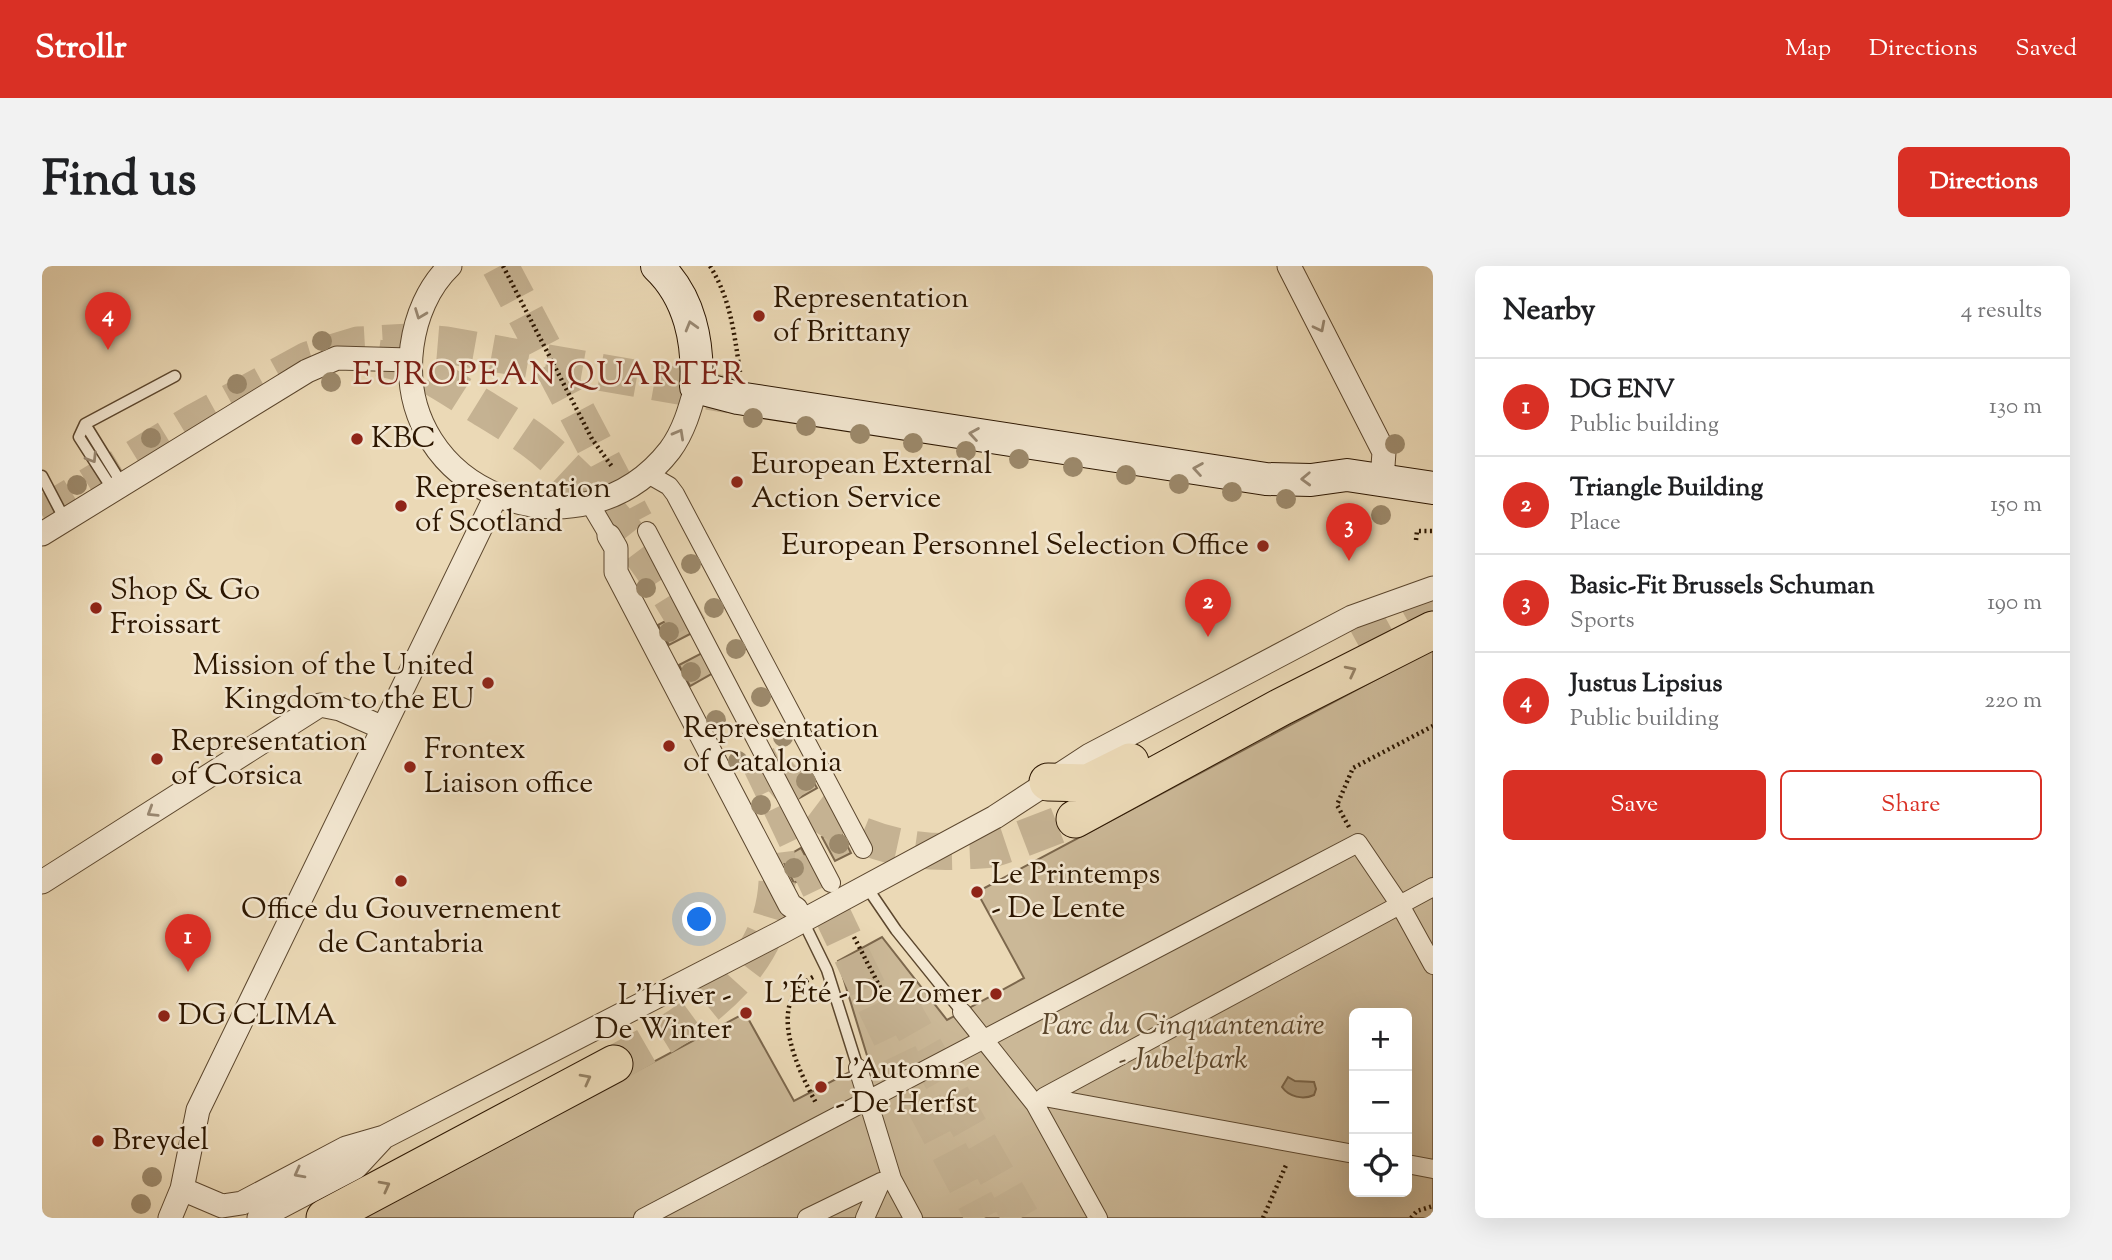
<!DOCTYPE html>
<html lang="en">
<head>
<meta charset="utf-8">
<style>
  body { margin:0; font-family:"Sorts Mill Goudy",serif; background:#f2f2f2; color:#202124 }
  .controls { position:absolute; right:21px; bottom:21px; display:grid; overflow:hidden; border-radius:10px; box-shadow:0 7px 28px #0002 }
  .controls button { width:63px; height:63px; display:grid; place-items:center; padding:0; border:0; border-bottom:2px solid #e0e0e0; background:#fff; color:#202124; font:35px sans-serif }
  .you { position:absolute; left:658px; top:654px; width:24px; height:24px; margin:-18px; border:5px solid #fff; border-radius:50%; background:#1a73e8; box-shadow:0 0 0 10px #1a73e833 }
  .badge { display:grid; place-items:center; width:46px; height:46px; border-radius:50%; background:#d93025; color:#fff; font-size:23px; font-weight:700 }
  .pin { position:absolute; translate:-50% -58px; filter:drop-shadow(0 2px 4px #0008) }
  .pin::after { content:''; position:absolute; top:37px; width:24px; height:21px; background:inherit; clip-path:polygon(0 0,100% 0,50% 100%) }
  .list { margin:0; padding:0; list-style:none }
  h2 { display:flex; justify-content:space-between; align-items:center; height:91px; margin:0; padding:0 28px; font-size:30px }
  h2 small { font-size:23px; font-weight:400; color:#757577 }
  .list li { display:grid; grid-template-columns:46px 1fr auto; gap:21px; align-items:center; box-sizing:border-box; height:98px; padding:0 28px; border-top:2px solid #e0e0e0 }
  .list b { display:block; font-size:26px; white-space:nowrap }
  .list p { margin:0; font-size:23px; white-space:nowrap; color:#757577 }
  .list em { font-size:23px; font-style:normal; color:#757577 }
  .actions { display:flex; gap:14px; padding:21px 28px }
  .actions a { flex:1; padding:16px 0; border:2px solid #d93025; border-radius:10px; text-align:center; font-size:24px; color:#d93025 }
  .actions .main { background:#d93025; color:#fff }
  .icon { flex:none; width:38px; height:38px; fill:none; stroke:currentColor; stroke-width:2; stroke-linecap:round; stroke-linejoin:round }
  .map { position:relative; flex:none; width:1391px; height:952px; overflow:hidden; border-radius:10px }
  header { display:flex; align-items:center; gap:42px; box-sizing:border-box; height:98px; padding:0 35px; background:#d93025; color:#fff }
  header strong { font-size:33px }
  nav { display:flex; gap:38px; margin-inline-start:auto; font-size:24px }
  .intro { display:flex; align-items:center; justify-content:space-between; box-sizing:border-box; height:168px; padding:0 42px }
  h1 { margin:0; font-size:49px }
  .button { padding:18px 32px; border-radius:10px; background:#d93025; color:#fff; font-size:24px; font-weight:700 }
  main { display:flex; gap:42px; padding:0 42px }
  aside { flex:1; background:#fff; border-radius:10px; box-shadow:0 7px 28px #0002 }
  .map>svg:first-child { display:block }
  .green { fill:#cbb897; stroke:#7c674c; stroke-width:2; fill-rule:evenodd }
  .water { fill:#aa9778; stroke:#786348; stroke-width:2 }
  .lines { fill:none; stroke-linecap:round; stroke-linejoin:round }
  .trunk-tunnel { stroke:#c5b292; stroke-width:37; stroke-dasharray:37 18; stroke-linecap:butt }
  .service-casing { stroke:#5c472e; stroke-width:13 }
  .pedestrian-casing { stroke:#5c472e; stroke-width:20 }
  .minor-casing { stroke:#5c472e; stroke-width:25 }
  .secondary-casing { stroke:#2c1600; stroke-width:34 }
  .trunk-casing { stroke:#2c1600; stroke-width:39 }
  .path { stroke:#2c1600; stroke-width:4.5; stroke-dasharray:2 3.5; stroke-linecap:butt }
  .service { stroke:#f2e6d0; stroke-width:10 }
  .pedestrian { stroke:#f2e6d0; stroke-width:18 }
  .minor { stroke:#f2e6d0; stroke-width:23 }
  .secondary { stroke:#f2e6d0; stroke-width:32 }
  .trunk { stroke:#ebd9b6; stroke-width:37 }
  .tree { fill:#9c896b }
  .oneway { stroke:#998872 }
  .oneway2 { stroke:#958164 }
  .poi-dot { fill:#8f2418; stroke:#f2e6d0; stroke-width:2.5 }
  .labels { text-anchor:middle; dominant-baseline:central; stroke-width:5; stroke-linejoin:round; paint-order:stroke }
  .poi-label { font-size:30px; fill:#2c1600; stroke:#f2e6d0; text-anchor:start }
  .park-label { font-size:30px; font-style:italic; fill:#5c472d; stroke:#f2e6d0 }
  .quarter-label { font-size:33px; letter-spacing:2px; fill:#7a1f14; stroke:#f2e6d0 }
</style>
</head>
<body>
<header>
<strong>Strollr</strong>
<nav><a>Map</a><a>Directions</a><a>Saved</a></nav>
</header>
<div class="intro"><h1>Find us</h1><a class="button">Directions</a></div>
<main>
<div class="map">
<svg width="1391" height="952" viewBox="0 0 1391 952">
  <rect width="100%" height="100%" fill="#ebd9b6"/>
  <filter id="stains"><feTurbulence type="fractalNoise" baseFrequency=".00286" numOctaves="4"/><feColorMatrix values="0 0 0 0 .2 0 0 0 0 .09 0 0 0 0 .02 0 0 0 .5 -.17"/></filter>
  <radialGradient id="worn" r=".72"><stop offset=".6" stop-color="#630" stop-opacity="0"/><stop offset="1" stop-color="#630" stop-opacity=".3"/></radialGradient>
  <path class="green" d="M639 347 650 367 627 379 616 359Z
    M1391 383V952H319L703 747 752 835 827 796 796 695 840 671 905 754 982 712 935 626ZM1312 747H1365V926H1312Z
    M660 387 671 407 648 420 637 399Z
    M764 502 775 522 752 535 742 514Z
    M797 563 809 587 793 595 780 571Z
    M759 582 772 606 752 617 740 593Z"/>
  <path class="water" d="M1246 811 1253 815 1272 816 1274 823 1272 829C1261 834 1247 831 1240 821Z"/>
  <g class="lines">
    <path class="trunk-tunnel" d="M458 0 593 256
      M336 92C372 97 398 115 428 134 455 151 484 167 508 188 565 237 615 301 650 367
      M0 249 151 157 266 94 316 79 368 76 404 79 688 129
      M1314 375 1391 333
      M715 490 863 801 942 952
      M733 504C778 562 848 590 921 585 931 584 943 585 953 582 980 574 1006 562 1033 553
      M855 734 979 952
      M572 798C656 753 747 697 734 587"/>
    <g class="service-casing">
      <path id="service" d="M43 158 80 218
        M0 210 23 254
        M71 224 37 171 43 158 133 110
        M824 620 854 664 920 746
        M761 655 785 704 816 802"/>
    </g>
    <g class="pedestrian-casing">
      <path id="pedestrian" d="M606 208 627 220 633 228 821 583
        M548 238 567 270
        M605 265 789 617
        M920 746 993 838 1056 952
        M816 802 850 913 871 952
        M1002 831 1391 621
        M999 834 1002 831 1312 888
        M1365 898 1391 903
        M601 952 1316 577 1358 639 1391 699
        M765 952 839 916
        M823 952 839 916 843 915"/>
    </g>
    <g class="minor-casing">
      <path id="minor" d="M408 0C386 21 374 51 370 80 350 227 539 299 628 184 642 165 648 143 654 121
        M1247 0 1342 186 1340 214
        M0 268 265 105 295 92 368 94
        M567 270 574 282V306L748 639 754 643 761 655
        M0 616 278 439 298 443 339 461
        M140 923 180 940 200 937 304 882 342 871 738 667 953 551 1048 489 1310 351 1391 322
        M128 952 140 923 156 844 454 230
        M217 952 314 901 340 873"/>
    </g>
    <g class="secondary-casing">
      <path id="secondary" d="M615 0C648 31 657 77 654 121L696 132 1224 213 1269 214 1305 209 1391 222"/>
    </g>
    <g class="trunk-casing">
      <path id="trunk" d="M1006 516 1046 517 1088 496
        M1033 553 1239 441 1391 364
        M283 952 572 798"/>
    </g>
    <path class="path" d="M461 0 550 173 571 202
      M668 0C689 34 692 67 698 106
      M1374 274 1375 265H1391
      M1307 561 1295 539 1311 502 1391 460
      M812 671 840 725
      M771 711C722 736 756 803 774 837
      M1221 952 1245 897
      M1369 952 1375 945 1391 940"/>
    <use href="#service" class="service"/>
    <use href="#pedestrian" class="pedestrian"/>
    <use href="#minor" class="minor"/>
    <use href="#secondary" class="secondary"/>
    <use href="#trunk" class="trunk"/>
  </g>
  <g class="tree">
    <circle cx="280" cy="75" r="10"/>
    <circle cx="289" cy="116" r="10"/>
    <circle cx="195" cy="118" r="10"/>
    <circle cx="711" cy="152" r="10"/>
    <circle cx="764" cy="160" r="10"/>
    <circle cx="818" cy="168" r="10"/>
    <circle cx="109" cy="172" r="10"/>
    <circle cx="871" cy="177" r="10"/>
    <circle cx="1353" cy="178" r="10"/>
    <circle cx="924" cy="185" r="10"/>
    <circle cx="977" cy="193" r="10"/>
    <circle cx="1031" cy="201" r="10"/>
    <circle cx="1084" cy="209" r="10"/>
    <circle cx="1137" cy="218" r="10"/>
    <circle cx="35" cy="219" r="10"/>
    <circle cx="1190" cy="226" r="10"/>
    <circle cx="1244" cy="233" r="10"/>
    <circle cx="1339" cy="249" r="10"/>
    <circle cx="649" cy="298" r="10"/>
    <circle cx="604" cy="322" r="10"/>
    <circle cx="672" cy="342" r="10"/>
    <circle cx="627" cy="366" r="10"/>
    <circle cx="694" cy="383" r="10"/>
    <circle cx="649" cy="406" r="10"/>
    <circle cx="719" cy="431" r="10"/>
    <circle cx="674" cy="454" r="10"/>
    <circle cx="741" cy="471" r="10"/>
    <circle cx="696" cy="495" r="10"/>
    <circle cx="764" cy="515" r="10"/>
    <circle cx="719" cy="539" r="10"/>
    <circle cx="797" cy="578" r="10"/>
    <circle cx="752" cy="602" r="10"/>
    <circle cx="110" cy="911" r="10"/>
    <circle cx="99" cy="938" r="10"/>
  </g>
  <defs><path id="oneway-chevron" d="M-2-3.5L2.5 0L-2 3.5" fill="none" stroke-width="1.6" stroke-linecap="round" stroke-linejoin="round" transform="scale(1.75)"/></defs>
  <g class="oneway">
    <use href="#oneway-chevron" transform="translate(378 48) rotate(111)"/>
    <use href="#oneway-chevron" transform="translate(649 60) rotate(-106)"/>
    <use href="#oneway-chevron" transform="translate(1278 61) rotate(63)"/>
    <use href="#oneway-chevron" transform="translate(637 168) rotate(-61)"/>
    <use href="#oneway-chevron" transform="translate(932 168) rotate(-171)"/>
    <use href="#oneway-chevron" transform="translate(50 192) rotate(58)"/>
    <use href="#oneway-chevron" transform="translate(1156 203) rotate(-171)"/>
    <use href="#oneway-chevron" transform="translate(1264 213) rotate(178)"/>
    <use href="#oneway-chevron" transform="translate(110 546) rotate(148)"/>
    <use href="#oneway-chevron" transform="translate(257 907) rotate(152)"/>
  </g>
  <g class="oneway2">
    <use href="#oneway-chevron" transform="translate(1309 405) rotate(-27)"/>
    <use href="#oneway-chevron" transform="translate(544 813) rotate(-28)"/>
    <use href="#oneway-chevron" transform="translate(343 920) rotate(-28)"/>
  </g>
  <g class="poi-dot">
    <circle cx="717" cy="50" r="7"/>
    <circle cx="315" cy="173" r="7"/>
    <circle cx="695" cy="216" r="7"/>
    <circle cx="359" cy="240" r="7"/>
    <circle cx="1221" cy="280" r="7"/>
    <circle cx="54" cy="342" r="7"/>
    <circle cx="446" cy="417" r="7"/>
    <circle cx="627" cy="480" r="7"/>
    <circle cx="115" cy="493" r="7"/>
    <circle cx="368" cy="501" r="7"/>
    <circle cx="359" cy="615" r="7"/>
    <circle cx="935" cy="626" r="7"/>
    <circle cx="954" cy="728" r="7"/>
    <circle cx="704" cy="747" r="7"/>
    <circle cx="122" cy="750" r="7"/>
    <circle cx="779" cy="821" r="7"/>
    <circle cx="56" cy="875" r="7"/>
  </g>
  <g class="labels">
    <g class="poi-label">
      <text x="731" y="33">Representation<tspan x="731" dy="34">of Brittany</tspan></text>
      <text x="329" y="173">KBC</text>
      <text x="709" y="199">European External<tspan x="709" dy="34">Action Service</tspan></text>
      <text x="373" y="223">Representation<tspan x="373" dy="34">of Scotland</tspan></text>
      <text x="1207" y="280" text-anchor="end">European Personnel Selection Office</text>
      <text x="68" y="325">Shop &amp; Go<tspan x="68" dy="34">Froissart</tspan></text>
      <text x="432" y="400" text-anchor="end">Mission of the United<tspan x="432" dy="34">Kingdom to the EU</tspan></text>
      <text x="641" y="463">Representation<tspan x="641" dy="34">of Catalonia</tspan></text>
      <text x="129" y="476">Representation<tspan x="129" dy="34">of Corsica</tspan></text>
      <text x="382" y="484">Frontex<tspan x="382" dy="34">Liaison office</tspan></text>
      <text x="949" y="609">Le Printemps<tspan x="949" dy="34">- De Lente</tspan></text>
      <text x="359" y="644" text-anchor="middle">Office du Gouvernement<tspan x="359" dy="34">de Cantabria</tspan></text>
      <text x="940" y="728" text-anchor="end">L'Été - De Zomer</text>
      <text x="690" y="730" text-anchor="end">L'Hiver -<tspan x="690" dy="34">De Winter</tspan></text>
      <text x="136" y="750">DG CLIMA</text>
      <text x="793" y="804">L'Automne<tspan x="793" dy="34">- De Herfst</tspan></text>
      <text x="70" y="875">Breydel</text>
    </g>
    <g class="park-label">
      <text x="1141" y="760">Parc du Cinquantenaire<tspan x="1141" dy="34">- Jubelpark</tspan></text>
    </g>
    <g class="quarter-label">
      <text x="508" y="110">EUROPEAN QUARTER</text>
    </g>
  </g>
  <rect width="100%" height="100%" filter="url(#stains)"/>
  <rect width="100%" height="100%" fill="url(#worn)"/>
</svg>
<div class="controls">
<button>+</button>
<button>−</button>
<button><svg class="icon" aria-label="locate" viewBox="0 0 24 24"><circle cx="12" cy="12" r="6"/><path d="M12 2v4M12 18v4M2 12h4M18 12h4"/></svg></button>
</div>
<div class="you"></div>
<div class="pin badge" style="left:146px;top:706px">1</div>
<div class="pin badge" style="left:1166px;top:371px">2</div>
<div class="pin badge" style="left:1307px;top:295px">3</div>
<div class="pin badge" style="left:66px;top:84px">4</div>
</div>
<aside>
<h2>Nearby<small>4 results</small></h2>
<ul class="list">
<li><span class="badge">1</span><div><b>DG ENV</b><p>Public building</p></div><em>130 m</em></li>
<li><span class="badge">2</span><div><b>Triangle Building</b><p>Place</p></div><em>150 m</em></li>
<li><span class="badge">3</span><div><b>Basic-Fit Brussels Schuman</b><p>Sports</p></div><em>190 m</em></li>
<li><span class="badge">4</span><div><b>Justus Lipsius</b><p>Public building</p></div><em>220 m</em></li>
</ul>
<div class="actions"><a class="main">Save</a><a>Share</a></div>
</aside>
</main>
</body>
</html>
